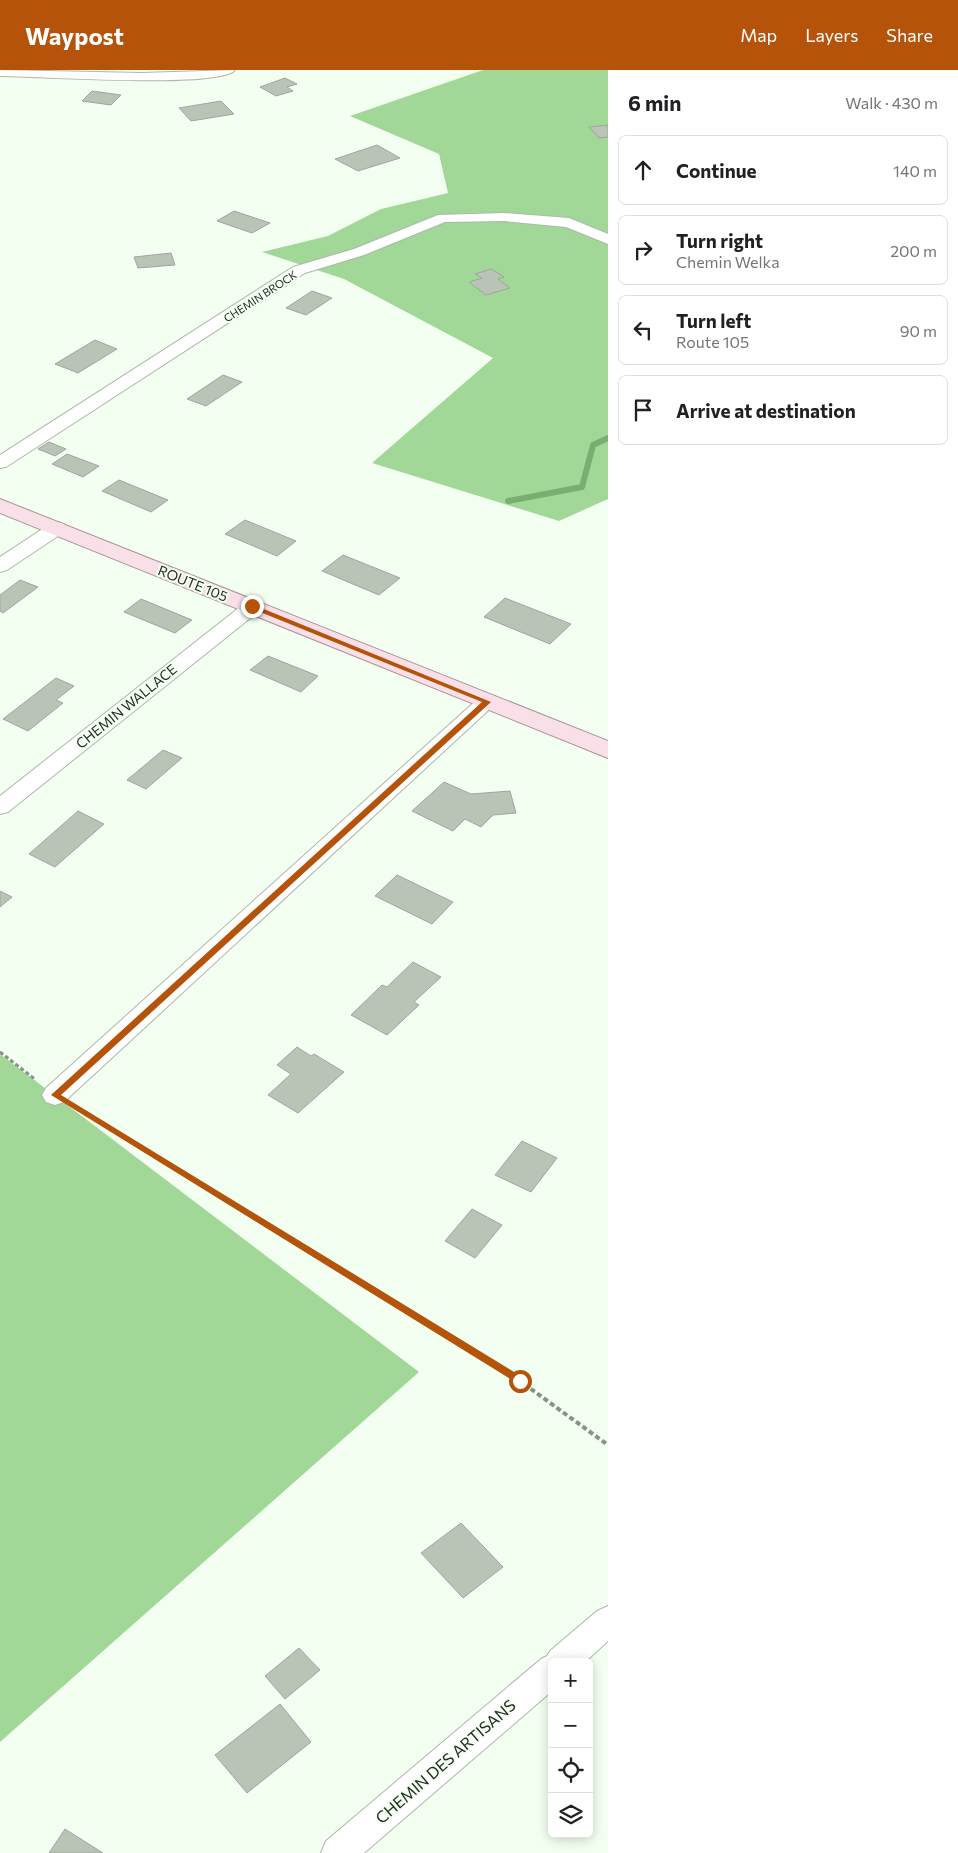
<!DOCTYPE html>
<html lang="en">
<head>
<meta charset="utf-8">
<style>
  body { margin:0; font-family:Commissioner,sans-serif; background:#f6f6f6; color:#202124 }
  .controls { position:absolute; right:15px; bottom:15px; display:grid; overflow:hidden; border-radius:8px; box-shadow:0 2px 12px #0003 }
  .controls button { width:45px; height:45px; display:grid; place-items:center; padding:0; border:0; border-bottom:1px solid #e0e0e0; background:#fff; color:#202124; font:25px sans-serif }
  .stop { position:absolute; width:15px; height:15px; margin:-11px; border:4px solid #b45309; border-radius:50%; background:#fff }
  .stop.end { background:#b45309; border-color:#fff; box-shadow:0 1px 5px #0008 }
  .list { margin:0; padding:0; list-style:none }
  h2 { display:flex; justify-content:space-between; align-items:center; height:65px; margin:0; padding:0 20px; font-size:21px }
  h2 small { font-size:16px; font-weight:400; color:#757577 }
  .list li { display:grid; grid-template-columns:32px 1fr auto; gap:15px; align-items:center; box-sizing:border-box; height:70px; margin:0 10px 10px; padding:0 10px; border:1px solid #e0e0e0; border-radius:8px }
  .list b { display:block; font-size:19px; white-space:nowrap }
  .list p { margin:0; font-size:16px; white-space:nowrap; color:#757577 }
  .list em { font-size:16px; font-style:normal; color:#757577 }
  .icon { flex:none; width:28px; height:28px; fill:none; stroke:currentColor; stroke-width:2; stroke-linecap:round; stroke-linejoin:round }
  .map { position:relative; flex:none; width:608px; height:1783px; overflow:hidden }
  header { display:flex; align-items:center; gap:30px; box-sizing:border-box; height:70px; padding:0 25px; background:#b45309; color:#fff }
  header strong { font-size:24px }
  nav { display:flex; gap:28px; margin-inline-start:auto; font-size:18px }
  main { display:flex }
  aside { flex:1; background:#fff }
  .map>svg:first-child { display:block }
  .forest { fill:#a1d898 }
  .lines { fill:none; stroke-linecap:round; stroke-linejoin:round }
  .stream { stroke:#7aae71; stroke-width:6 }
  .building { fill:#b9c4b6; stroke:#9da89a }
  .minor-casing { stroke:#acb8aa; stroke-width:2 }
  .primary-casing { stroke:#ad929a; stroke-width:2 }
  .path-far1 { stroke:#899188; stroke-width:3; stroke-dasharray:4 2.5; stroke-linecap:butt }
  .path { stroke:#899188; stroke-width:4; stroke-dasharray:5 3; stroke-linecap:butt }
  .minor { fill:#fff; fill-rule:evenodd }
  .primary { fill:#f9dfe8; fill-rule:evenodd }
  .route { fill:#b45309 }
  .labels { text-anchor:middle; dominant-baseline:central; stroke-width:4; stroke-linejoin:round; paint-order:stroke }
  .far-street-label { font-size:11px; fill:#272c27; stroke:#f3fff0 }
  .street-label { font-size:14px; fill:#272c27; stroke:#f3fff0 }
  .near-street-label { font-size:16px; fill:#272c27; stroke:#f3fff0 }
</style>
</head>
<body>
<header>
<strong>Waypost</strong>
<nav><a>Map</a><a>Layers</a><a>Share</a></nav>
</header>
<main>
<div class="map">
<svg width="608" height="1783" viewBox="0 0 608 1783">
  <rect width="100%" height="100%" fill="#f3fff0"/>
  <path class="forest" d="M483 0H608V429L559 451 372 393 493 288 344 209 262 182 328 166 381 139 448 123 439 84 350 46Z
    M0 984 419 1302 0 1672Z"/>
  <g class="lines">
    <path class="stream" d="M508 431 582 417 593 375 608 368"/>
  </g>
  <path class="building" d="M285 8 297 14 287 17 293 21 276 26 260 17Z
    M92 21 121 25 111 35 82 31Z
    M221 31 234 44 191 51 179 38Z
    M608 55V67L599 68 589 57Z
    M377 75 400 88 358 101 335 89Z
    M234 141 270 153 252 163 217 151Z
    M171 183 175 195 138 198 134 187Z
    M491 199 504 207 498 209 510 218 486 225 469 212 482 208 475 204Z
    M312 221 332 228 306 245 286 238Z
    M95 270 117 279 78 303 55 294Z
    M223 305 242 312 206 336 187 329Z
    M49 372 66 379 55 386 38 379Z
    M67 384 99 396 83 407 52 394Z
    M119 410 168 430 151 442 102 421Z
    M245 450 296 471 277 486 225 464Z
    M343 485 400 508 379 525 322 501Z
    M20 510 38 517 3 543 0 541V525Z
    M505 528 571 554 550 574 484 547Z
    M141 529 192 550 175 563 124 542Z
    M268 586 318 606 301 622 250 600Z
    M56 608 74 616 56 630 63 633 28 661 3 649Z
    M163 680 182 688 146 719 127 710Z
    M444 712 471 724 510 721 516 743 493 745 481 757 465 749 453 761 412 741Z
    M78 741 104 754 55 797 29 784Z
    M397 805 453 832 432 854 375 826Z
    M0 821 12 827 0 837Z
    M413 892 441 907 414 932 419 935 387 965 351 945 382 915 387 917Z
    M297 977 311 986 314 984 344 1002 298 1043 268 1025 291 1004 277 995Z
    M522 1071 557 1088 531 1122 495 1105Z
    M472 1139 502 1155 475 1188 445 1171Z
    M461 1453 503 1497 463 1528 421 1483Z
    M299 1578 320 1600 285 1629 265 1606Z
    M280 1634 311 1672 247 1723 215 1685Z
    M65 1759 103 1783H49Z"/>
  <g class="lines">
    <g class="minor-casing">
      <path id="minor" d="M0 0 142 3 235 0C219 19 34 6 0 6Z
        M504 143 569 148 608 164V174L566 157 504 151 445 152 364 185 305 203 6 397 0 398V385L293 197 354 179 438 145Z
        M57 452 64 454 66 458 64 462 7 500 0 502V487L50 454Z
        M252 531 259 533 262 537 259 541 8 742 0 744V726L245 533Z
        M487 625 494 627 497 631 494 635 64 1032 55 1035 46 1032 42 1025 46 1018 480 627Z
        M608 1536V1571L585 1592H552V1621L364 1783H321L326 1771 541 1589 547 1586 550 1581 597 1541Z"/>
    </g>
    <g class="primary-casing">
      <path id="primary" d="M0 429 608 671V688L0 443Z"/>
    </g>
    <path class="path-far1" d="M0 982 36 1010
      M76 1038 288 1169"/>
    <path class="path" d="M286 1167 520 1311 608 1375"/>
    <use href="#minor" class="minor"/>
    <use href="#primary" class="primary"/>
  </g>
  <path class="route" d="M250 535H254L491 632 61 1025 524 1308V1314L520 1315 51 1025 482 632 250 538Z"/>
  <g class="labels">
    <g class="far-street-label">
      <text transform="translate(260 226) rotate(-33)">CHEMIN BROCK</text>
    </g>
    <g class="street-label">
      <text transform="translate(193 513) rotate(22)">ROUTE 105</text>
      <text transform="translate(126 636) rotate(-39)">CHEMIN WALLACE</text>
    </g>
    <g class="near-street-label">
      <text transform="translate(445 1691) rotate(-41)">CHEMIN DES ARTISANS</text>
    </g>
  </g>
</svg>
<div class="controls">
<button>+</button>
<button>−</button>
<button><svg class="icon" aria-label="locate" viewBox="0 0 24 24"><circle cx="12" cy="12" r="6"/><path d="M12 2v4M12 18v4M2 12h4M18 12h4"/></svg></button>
<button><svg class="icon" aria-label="layers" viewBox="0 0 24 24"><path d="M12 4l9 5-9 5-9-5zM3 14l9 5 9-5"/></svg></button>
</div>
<div class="stop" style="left:520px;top:1311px"></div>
<div class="stop end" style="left:252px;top:536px"></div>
</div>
<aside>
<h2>6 min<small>Walk · 430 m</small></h2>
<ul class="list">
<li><svg class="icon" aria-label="ahead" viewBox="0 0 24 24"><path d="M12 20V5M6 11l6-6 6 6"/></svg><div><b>Continue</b></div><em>140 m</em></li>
<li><svg class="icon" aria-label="right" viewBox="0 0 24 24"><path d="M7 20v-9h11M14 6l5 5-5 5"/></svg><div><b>Turn right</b><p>Chemin Welka</p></div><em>200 m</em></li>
<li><svg class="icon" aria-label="left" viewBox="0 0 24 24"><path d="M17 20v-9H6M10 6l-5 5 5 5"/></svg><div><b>Turn left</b><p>Route 105</p></div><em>90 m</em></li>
<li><svg class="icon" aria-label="arrive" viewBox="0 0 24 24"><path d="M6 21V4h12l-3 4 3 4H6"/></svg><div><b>Arrive at destination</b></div></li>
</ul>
</aside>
</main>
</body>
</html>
